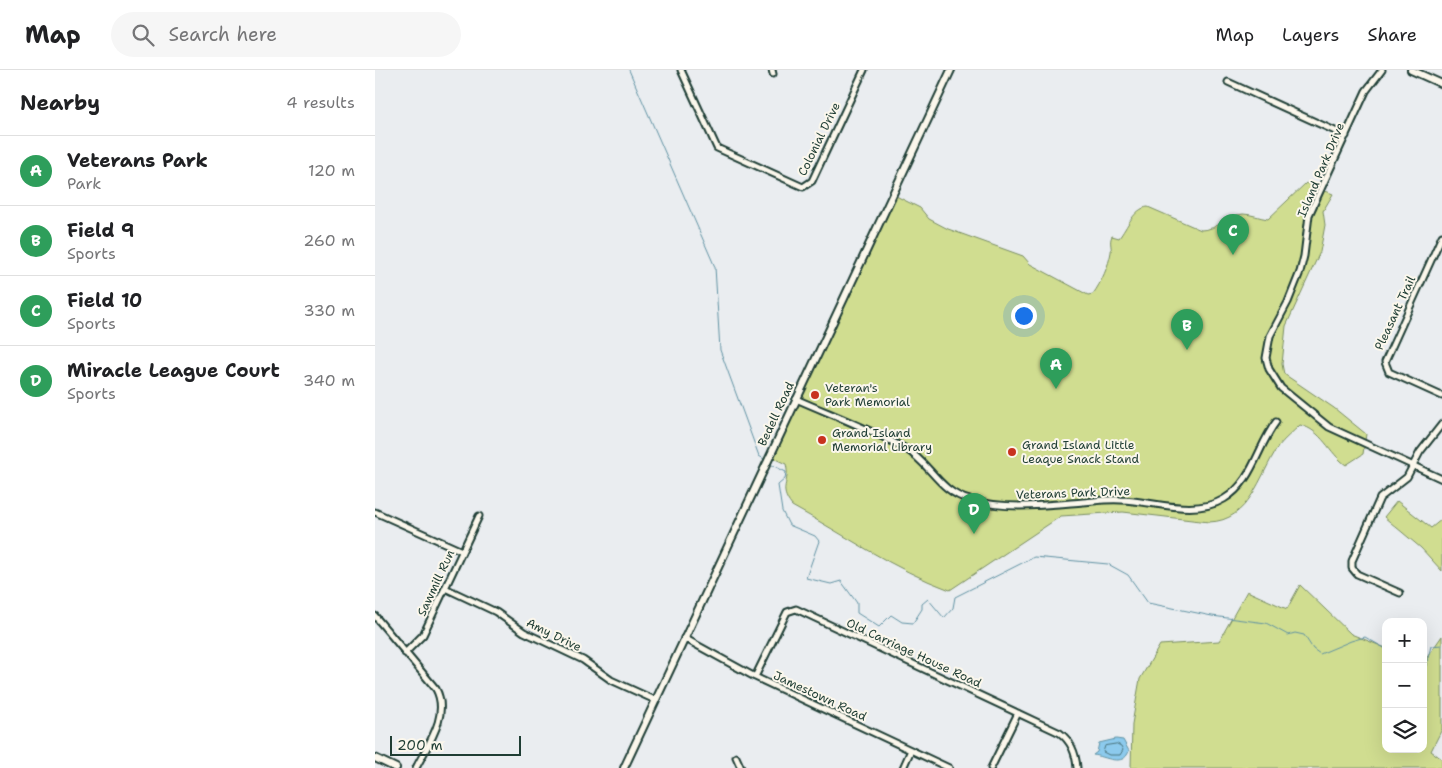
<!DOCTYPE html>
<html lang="en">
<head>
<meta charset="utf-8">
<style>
  body { margin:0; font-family:"Shantell Sans",sans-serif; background:#f6f6f6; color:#202124 }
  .controls { position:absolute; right:15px; bottom:15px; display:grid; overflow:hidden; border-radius:10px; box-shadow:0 5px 20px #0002 }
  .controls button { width:45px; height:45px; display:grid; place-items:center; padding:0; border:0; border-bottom:1px solid #e0e0e0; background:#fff; color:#202124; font:25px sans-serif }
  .scale { position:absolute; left:15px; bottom:12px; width:131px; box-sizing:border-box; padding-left:5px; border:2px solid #1f3d34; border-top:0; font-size:14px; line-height:18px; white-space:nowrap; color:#1f3d34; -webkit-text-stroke:4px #fbf7ec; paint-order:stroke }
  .you { position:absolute; left:648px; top:245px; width:18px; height:18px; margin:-12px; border:4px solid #fff; border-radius:50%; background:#1a73e8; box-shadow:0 0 0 8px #1a73e833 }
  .badge { display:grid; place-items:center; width:32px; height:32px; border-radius:50%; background:#0f766e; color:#fff; font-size:16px; font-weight:700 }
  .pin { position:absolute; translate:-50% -41px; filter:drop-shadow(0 1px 2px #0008) }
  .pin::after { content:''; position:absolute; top:26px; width:18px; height:15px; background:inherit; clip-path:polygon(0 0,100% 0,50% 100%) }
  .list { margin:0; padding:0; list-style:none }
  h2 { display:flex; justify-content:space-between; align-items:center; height:65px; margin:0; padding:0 20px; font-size:21px }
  h2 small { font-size:16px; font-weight:400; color:#757577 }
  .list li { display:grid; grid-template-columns:32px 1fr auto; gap:15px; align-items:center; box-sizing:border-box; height:70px; padding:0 20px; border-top:1px solid #e0e0e0 }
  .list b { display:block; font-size:19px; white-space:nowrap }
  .list p { margin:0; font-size:16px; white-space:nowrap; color:#757577 }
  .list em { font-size:16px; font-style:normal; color:#757577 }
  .icon { flex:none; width:28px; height:28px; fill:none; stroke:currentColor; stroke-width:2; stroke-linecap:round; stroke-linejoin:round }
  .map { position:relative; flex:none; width:1067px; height:698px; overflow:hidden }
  header { display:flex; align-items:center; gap:30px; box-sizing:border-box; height:70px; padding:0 25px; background:#fff; border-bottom:1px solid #e0e0e0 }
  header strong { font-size:24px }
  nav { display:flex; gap:28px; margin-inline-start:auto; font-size:18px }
  .search { width:350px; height:45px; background:#f6f6f6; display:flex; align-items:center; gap:12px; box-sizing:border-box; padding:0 18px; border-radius:28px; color:#757577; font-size:19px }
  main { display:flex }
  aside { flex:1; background:#fff }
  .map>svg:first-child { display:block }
  .green { fill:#d0dd90; stroke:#788d62 }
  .water { fill:#8ccaed; stroke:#6092a3 }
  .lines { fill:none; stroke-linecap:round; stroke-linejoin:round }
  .shore { stroke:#4b757e; stroke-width:1 }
  .stream { stroke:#6092a3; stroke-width:1 }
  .minor-casing { stroke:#1f3d34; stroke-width:9 }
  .tertiary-casing { stroke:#1f3d34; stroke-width:10 }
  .minor { stroke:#fbf7ec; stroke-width:5 }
  .tertiary { stroke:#fbf7ec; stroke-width:6 }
  .poi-dot { fill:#c8321e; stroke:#fbf7ec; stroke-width:2 }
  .labels { text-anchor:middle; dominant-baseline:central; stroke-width:4; stroke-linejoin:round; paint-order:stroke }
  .street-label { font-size:12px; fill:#1f3d34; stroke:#fbf7ec }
  .poi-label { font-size:12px; fill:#1f3d34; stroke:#fbf7ec; text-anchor:start }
</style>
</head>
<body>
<header>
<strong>Map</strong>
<div class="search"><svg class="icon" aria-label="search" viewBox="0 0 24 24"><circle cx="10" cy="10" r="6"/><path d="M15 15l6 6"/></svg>Search here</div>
<nav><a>Map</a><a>Layers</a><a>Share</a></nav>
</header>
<main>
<aside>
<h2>Nearby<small>4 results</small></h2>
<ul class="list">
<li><span class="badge" style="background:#2e9e5b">A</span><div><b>Veterans Park</b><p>Park</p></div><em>120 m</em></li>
<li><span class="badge" style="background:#2e9e5b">B</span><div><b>Field 9</b><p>Sports</p></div><em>260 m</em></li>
<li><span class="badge" style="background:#2e9e5b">C</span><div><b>Field 10</b><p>Sports</p></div><em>330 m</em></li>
<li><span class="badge" style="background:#2e9e5b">D</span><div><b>Miracle League Court</b><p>Sports</p></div><em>340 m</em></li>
</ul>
</aside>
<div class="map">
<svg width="1067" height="698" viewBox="0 0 1067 698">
  <rect width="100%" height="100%" fill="#eaedf0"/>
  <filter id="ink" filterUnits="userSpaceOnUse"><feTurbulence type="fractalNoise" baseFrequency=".02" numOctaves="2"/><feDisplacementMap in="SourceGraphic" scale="10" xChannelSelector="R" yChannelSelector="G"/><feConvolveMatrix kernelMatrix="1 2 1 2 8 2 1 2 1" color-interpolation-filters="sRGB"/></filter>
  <g filter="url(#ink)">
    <path class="green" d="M931 113 958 124 948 141 950 155 945 182 911 256 907 294 909 304 959 338 991 364 988 384 971 395C954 383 947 360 925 355 918 362 909 369 903 377 884 406 875 451 834 452L748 442 686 446 575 520C518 499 470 465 417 436 402 417 416 414 411 394L398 388 521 126 545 138 554 149 573 159 648 186 655 194 713 225 718 224C726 213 734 195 736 182 737 176 734 172 737 166L744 168C752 158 759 138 773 137L826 160C843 160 852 145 868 144 876 144 885 148 893 149Z
      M1022 431 1056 458 1067 449V501L1046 478 1009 447Z
      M925 515 976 564 1011 578V679H1048V593L1067 566V659L1056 681 1067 689V698H756L757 654 765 609 785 575 844 571 872 521 912 539Z"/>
    <path class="water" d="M741 669 748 670 754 681C748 698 730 686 718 685L722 682 724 673Z"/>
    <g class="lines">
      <path class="shore" d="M742 674 746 676 748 680 745 685H734L728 682 730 676Z"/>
      <path class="stream" d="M254 0 340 197 345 280 384 386 389 389
        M395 394 411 402 410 409 403 415 407 441 414 455 440 466 444 471 431 508 456 514 466 511 482 533V543L504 557 516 545 527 552 538 553 547 539V534L553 529 569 548 578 538 580 527 659 487 733 494 753 505 773 533 837 546 891 553 913 565 920 563 929 565 938 579 945 584 976 571 990 567 1011 579
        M1048 596H1051L1056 576 1067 575"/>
      <g class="minor-casing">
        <path id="minor" d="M306 0 342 78 428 117 437 111 489 0
          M397 0 398 4
          M1007 0 991 21 934 145 929 186 925 202 913 232 895 266 891 288 894 299 906 318 954 357 1067 409
          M853 12 971 66
          M1067 166 1010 292 1014 302 1067 326
          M421 329C457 345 496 359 531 379 555 393 564 422 595 430 632 440 671 435 708 432 720 431 733 429 746 430 779 431 819 447 849 429 878 412 882 377 901 352
          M0 442 87 481
          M70 518 121 542 149 562 208 590 236 610 280 630
          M1025 523 982 504 977 498V491L1005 428 1032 407 1045 382 1067 354
          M0 546 61 619C75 645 53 674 41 698
          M309 568 380 607 574 698
          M30 583 48 565 104 446
          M380 607 412 542 421 539 685 663C697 672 701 684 702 698
          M361 687 366 698
          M528 698 536 680
          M616 698 643 643"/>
      </g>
      <g class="tertiary-casing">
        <path id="tertiary" d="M1036 0 1067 14
          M0 688 21 698
          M249 698 576 0"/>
      </g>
      <use href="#minor" class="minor"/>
      <use href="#tertiary" class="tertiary"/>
    </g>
  </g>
  <g class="poi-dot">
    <circle cx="440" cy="325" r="5"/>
    <circle cx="447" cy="370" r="5"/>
    <circle cx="637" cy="382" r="5"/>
  </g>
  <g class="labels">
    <g class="street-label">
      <text transform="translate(444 69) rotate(-64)">Colonial Drive</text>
      <text transform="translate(946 100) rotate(-67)">Island Park Drive</text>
      <text transform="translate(1020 243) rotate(-65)">Pleasant Trail</text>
      <text transform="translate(401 344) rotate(-65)">Bedell Road</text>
      <text transform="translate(698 423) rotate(-2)">Veterans Park Drive</text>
      <text transform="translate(61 513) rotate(-65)">Sawmill Run</text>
      <text transform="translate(179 565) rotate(26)">Amy Drive</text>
      <text transform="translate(539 583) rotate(25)">Old Carriage House Road</text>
      <text transform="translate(445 626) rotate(25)">Jamestown Road</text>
    </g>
    <g class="poi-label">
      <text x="450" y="318">Veteran's<tspan x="450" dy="14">Park Memorial</tspan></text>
      <text x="457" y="363">Grand Island<tspan x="457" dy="14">Memorial Library</tspan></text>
      <text x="647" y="375">Grand Island Little<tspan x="647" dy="14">Leaque Snack Stand</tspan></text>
    </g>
  </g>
</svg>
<div class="controls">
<button>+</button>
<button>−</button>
<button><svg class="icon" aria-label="layers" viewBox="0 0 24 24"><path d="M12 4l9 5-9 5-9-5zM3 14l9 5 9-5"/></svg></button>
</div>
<div class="scale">200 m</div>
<div class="you"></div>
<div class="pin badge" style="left:681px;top:319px;background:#2e9e5b">A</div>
<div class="pin badge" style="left:812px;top:280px;background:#2e9e5b">B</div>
<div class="pin badge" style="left:858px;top:185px;background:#2e9e5b">C</div>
<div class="pin badge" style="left:599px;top:464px;background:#2e9e5b">D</div>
</div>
</main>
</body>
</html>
